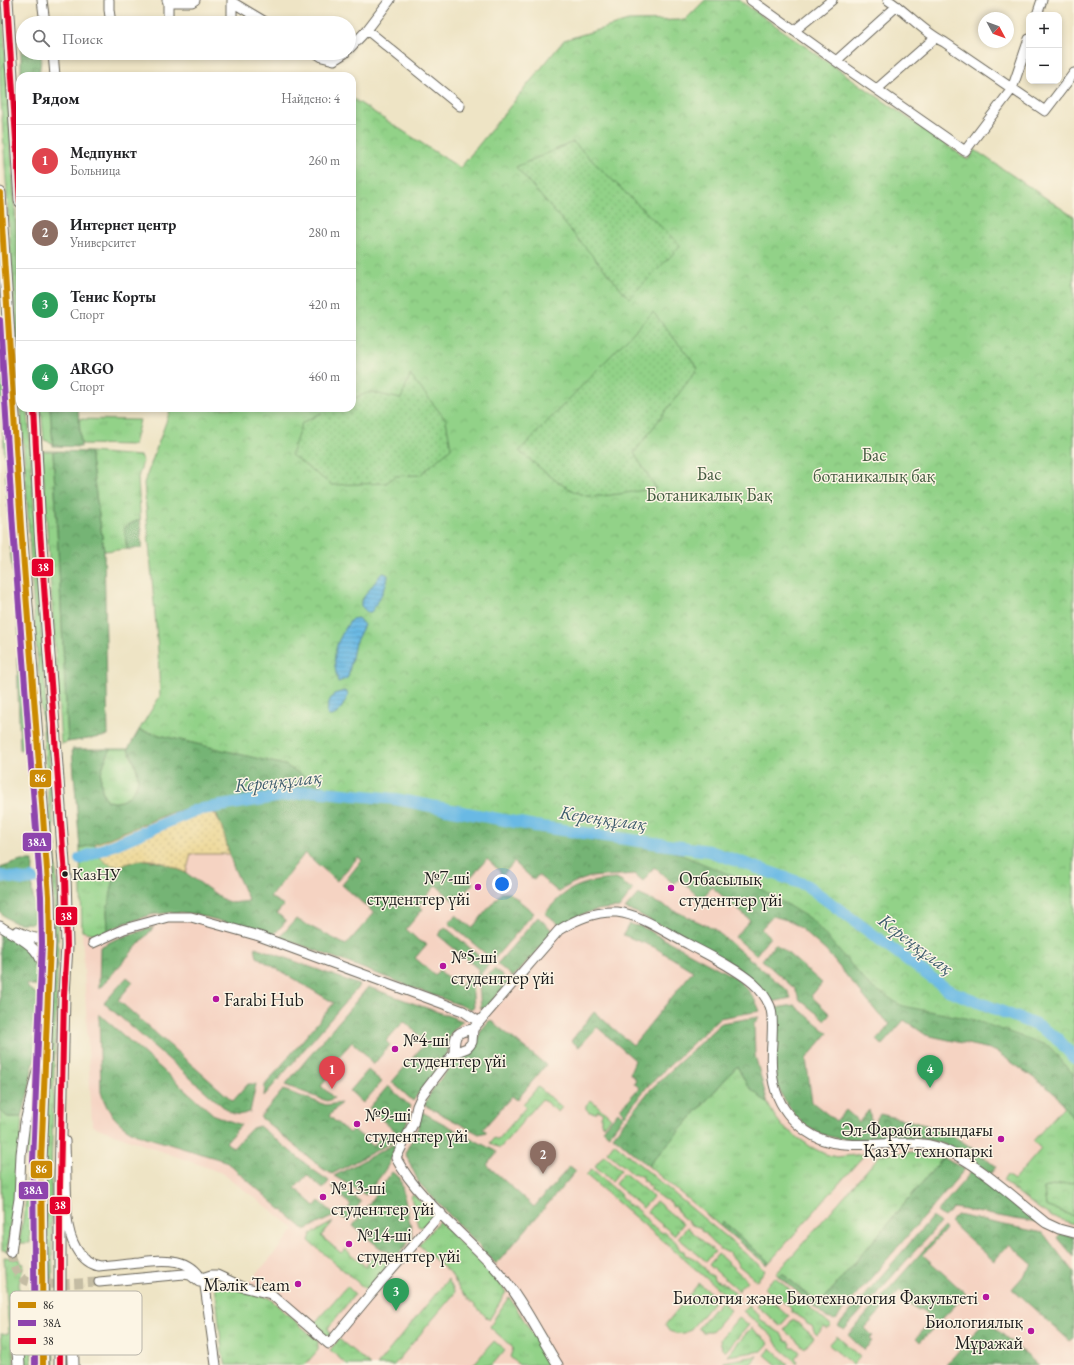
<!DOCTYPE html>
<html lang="ru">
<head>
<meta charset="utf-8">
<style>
  body { margin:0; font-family:"EB Garamond",serif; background:#f2f2f2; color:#202124 }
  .controls { position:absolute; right:12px; top:12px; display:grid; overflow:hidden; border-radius:8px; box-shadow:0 2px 6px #0003 }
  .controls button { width:36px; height:36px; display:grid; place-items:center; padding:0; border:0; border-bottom:1px solid #e0e0e0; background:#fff; color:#202124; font:20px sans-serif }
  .compass { position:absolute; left:978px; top:12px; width:36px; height:36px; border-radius:50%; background:#fff; box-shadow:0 2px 6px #0003; rotate:131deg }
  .you { position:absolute; left:502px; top:884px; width:14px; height:14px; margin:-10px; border:3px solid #fff; border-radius:50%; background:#1a73e8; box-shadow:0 0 0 6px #1a73e833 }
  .badge { display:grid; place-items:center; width:26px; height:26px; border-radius:50%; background:#ea580c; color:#fff; font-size:13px; font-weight:700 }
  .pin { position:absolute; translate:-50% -33px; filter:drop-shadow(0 1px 2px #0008) }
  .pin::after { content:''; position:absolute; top:21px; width:14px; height:12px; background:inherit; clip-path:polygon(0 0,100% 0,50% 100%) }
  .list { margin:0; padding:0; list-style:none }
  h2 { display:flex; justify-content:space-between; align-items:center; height:52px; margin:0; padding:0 16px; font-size:17px }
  h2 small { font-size:13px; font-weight:400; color:#757577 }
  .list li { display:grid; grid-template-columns:26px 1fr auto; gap:12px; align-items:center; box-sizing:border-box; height:72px; padding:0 16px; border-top:1px solid #e0e0e0 }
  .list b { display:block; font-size:15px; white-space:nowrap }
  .list p { margin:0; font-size:13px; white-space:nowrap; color:#757577 }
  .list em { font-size:13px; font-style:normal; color:#757577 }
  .icon { flex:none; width:22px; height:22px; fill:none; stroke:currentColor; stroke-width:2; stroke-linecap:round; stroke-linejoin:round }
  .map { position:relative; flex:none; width:1074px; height:1365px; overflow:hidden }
  .search { position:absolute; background:#fff; box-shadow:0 2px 6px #0003; left:16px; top:16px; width:340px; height:44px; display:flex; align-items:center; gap:10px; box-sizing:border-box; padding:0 14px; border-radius:22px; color:#757577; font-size:15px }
  .panel { position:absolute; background:#fff; box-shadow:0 2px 6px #0003; left:16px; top:72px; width:340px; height:340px; border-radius:12px }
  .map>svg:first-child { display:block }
  .built { fill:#f5d3c2 }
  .grass { fill:url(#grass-tufts); stroke:#577752 }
  .forest { fill:url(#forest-crowns); stroke:#486848 }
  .sand { fill:url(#sand-dots); stroke:#857b5d }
  .park { fill:url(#park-crowns); stroke:#577752 }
  .garden { fill:url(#garden-dots); stroke:#577752 }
  .water { fill:url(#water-rules); stroke:#426a80 }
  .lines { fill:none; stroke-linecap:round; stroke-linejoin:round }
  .river { stroke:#69b9e4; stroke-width:12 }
  .minor-tunnel { stroke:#c4bca3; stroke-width:9; stroke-dasharray:9 4.5; stroke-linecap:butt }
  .major-tunnel { stroke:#c4bca3; stroke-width:11; stroke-dasharray:11 5.5; stroke-linecap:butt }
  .minor-casing { stroke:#666257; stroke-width:11 }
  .major-casing { stroke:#666257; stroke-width:13 }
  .minor { stroke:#fff; stroke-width:9 }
  .major { stroke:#fff; stroke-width:11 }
  .bus-1-casing { stroke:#fcf5e5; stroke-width:9 }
  .bus-2-casing { stroke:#fcf5e5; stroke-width:9 }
  .bus-3-casing { stroke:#fcf5e5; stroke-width:9 }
  .bus-1 { stroke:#cb8a06; stroke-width:6 }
  .bus-2 { stroke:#8e44ad; stroke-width:6 }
  .bus-3 { stroke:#e4002b; stroke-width:6 }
  .bus-dot { fill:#1c1c1c; stroke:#fcf5e5; stroke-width:1.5 }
  .poi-dot { fill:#b5179e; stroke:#fcf5e5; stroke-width:1.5 }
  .labels { text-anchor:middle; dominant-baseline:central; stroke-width:3; stroke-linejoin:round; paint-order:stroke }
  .bus-label { font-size:17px; fill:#1c1c1c; stroke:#fcf5e5; text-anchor:start }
  .park-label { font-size:18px; fill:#455c42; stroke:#fcf5e5 }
  .poi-label { font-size:18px; fill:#1c1c1c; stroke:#fcf5e5; text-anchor:start }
  .water-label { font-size:19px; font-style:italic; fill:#3b5b6c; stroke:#fcf5e5 }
  .key { fill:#fcf5e5; stroke:#b9b4a9; stroke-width:1 }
  .key-label { font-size:11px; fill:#1c1c1c }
  .line-badge { stroke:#fcf5e5; stroke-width:1.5 }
  .badge-label { font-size:11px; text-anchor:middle; font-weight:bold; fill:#fff }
</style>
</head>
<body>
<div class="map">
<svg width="1074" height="1365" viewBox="0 0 1074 1365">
  <defs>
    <pattern id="grass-tufts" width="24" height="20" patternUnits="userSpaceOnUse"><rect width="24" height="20" fill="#92d288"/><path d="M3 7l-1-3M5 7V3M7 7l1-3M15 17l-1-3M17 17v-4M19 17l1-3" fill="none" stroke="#7db475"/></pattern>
    <pattern id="forest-crowns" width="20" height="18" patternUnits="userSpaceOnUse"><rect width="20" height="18" fill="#75b474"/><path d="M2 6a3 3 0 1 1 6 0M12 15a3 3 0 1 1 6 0" fill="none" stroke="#5f925e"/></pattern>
    <pattern id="sand-dots" width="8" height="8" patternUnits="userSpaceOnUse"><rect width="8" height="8" fill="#eeda9e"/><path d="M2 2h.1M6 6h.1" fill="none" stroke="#ccba88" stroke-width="1.8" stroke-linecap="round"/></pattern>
    <pattern id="park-crowns" width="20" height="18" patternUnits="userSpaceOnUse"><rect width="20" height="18" fill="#92d288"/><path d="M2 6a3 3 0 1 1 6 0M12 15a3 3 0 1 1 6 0" fill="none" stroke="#7db475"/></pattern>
    <pattern id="garden-dots" width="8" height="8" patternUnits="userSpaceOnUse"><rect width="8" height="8" fill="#92d288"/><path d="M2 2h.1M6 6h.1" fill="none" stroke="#7db475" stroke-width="1.8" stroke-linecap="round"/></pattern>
    <pattern id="water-rules" width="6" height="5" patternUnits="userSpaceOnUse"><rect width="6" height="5" fill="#69b9e4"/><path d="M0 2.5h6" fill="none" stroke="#5a9ec3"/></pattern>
  </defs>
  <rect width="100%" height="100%" fill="#fcf5e5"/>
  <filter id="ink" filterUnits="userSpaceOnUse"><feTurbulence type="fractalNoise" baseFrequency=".025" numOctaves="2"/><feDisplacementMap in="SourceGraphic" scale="8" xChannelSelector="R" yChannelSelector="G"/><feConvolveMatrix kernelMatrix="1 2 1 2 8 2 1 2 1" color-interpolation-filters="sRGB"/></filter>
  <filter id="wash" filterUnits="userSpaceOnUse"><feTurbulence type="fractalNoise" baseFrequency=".012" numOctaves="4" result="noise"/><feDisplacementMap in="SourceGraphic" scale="16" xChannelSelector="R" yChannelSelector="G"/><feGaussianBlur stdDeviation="0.9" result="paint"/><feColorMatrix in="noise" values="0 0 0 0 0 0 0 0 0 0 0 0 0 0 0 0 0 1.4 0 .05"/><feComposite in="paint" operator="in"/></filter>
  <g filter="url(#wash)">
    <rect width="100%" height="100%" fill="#eee4c5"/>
    <path class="built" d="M139 730 667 849 1074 1075V1182L1044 1188 1046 1206 1074 1216V1365H231L220 1294 228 1276 248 1284 295 1229 271 1210 222 1173 92 1126 82 931 80 848 72 749H128Z"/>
    <path class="grass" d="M0 0H2L20 288V397L0 86Z
      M21 408H28L58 902V951L51 1171 54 1365H48L45 1171 54 903 49 809 35 628Z
      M41 408H50L53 443 44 440Z
      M79 419 140 420 134 445 81 444Z
      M42 451H53L68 742 61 744Z
      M90 452 140 456 143 461 138 478 142 548 104 551Z
      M111 749H128C131 757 138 768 138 778 138 789 127 801 117 802 114 803 110 801 107 801 96 783 101 766 111 749Z
      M95 844C99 859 103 862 117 866L107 911 108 931 95 934 82 931 80 848Z
      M737 1066 747 1085 768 1104 774 1115 782 1126 793 1134 811 1147 825 1154 836 1157 865 1154 767 1265 768 1261 723 1223 720 1226 648 1166Z
      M538 1087 562 1107 558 1112 542 1099 500 1148 490 1143 494 1138 498 1140 526 1107 523 1104Z
      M591 1100 611 1118 604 1126 601 1123V1116L603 1114 598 1110 596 1113 589 1112 586 1109V1105Z
      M1064 1106 1074 1120V1182L1044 1188 1046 1206 1074 1216V1224L1052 1217 1035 1206 1003 1181 1007 1175 1014 1180 1041 1149 1033 1141Z
      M0 1111 8 1117H22L17 1189 7 1251 2 1250Z
      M33 1116 30 1243H19C22 1226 25 1208 27 1191 28 1169 23 1135 33 1116Z
      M614 1143 765 1270 757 1281 738 1265 735 1259 731 1257 729 1253C721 1250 708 1242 706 1233L701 1231V1228L692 1225 680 1215V1213L677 1211 676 1207 672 1206 671 1202 663 1199 651 1190V1187L649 1186 647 1182 643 1181 642 1177 634 1173 633 1174 607 1152Z
      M914 1152 937 1155 943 1158 819 1305 782 1273 779 1276 776 1274 881 1154Z
      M604 1155 621 1170 612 1181 595 1166Z
      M592 1169 620 1194 622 1199 626 1201C628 1206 632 1206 636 1209 642 1214 647 1219 651 1226 656 1227 658 1231 663 1233L664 1232 676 1242 680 1250 684 1251 685 1255C695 1257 704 1265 708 1274L713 1276 714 1280 721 1283 722 1282 740 1298 736 1304 586 1175Z
      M624 1173 653 1197 643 1208 615 1184Z
      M413 1194 434 1215 423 1227H420L418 1226 411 1196Z
      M656 1201 683 1224 674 1235 647 1212Z
      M439 1221 495 1277 506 1292 489 1320 459 1289 451 1274 419 1245Z
      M333 1222 321 1236 341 1253 345 1249 365 1266 377 1252 395 1259 371 1288 365 1289 362 1286 309 1241 311 1234Z
      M687 1227 715 1252 706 1261 678 1238Z
      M718 1254 748 1281 740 1287 739 1291 709 1265Z
      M4 1257 20 1259 21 1263 24 1264 19 1284 21 1315 31 1329 32 1365H24L21 1337 12 1336 14 1365H4L1 1334 9 1333Z
      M775 1277 831 1326 827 1329 824 1327 817 1335 814 1332 812 1326 807 1324 805 1320 792 1312C792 1308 787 1304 783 1302L781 1299 774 1296 764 1288Z
      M448 1279 455 1293 394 1365H377Z
      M699 1283 717 1298 690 1330C683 1335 677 1334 669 1331L665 1325Z
      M215 1284 269 1298 318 1341V1350L305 1365H226L222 1351Z
      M347 1286 355 1294 328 1328 331 1334 330 1336H325L312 1326Z
      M765 1295 789 1316 780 1326 756 1305 764 1299Z
      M509 1297 540 1345 550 1365H519L510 1357 513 1348 490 1327 496 1316Z
      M721 1301 731 1310 712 1332H703L698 1328Z
      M748 1306 758 1314 761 1320 765 1322 767 1325 782 1334 785 1341 789 1342 791 1347H794L800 1352 795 1358 798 1361 797 1363 777 1345 773 1337 743 1311Z
      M739 1317 749 1325 725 1352 722 1349 720 1339Z
      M793 1319 814 1337 805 1348 784 1330Z
      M751 1328 769 1343 762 1351 727 1356Z
      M837 1336 860 1357 853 1365 829 1345Z
      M339 1339 370 1365H347L330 1350Z
      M494 1341 505 1350 492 1365H473Z
      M771 1348 789 1365H777L765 1355Z
      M757 1356 750 1365H724V1362Z"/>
    <path class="forest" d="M23 30V53H42L39 75 47 76H21V32Z
      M0 349 5 356 31 741 20 751 17 657 21 656 11 557 0 385Z
      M50 408H78L81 447 53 446Z
      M53 451 90 452 104 551 108 736 68 742Z
      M140 519 142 548 127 549 124 527Z
      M139 730 285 765 1074 931V1120L1057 1096 1048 1088 997 1052 990 1049 926 1035 904 1020 882 1045 877 1040 890 1024 880 1016 826 951 799 927 790 921 773 916 761 929 770 937 756 955 735 937 750 920 712 887 701 899 679 879 674 884 654 867 643 881 635 874 590 877 573 883 558 892 538 875 534 880 514 862 502 876 500 871 487 859 469 879 473 883 456 903 436 885 419 905 423 909 406 929 419 941 427 944 415 958 435 975 439 970 459 987 471 974 474 1007 470 1009 280 937 296 919 346 945 374 913 342 885 362 860 358 857 337 881 305 853 270 897 284 905 277 913 286 921 273 936 195 914 176 912 151 915 126 923 108 931 107 911 117 866 142 859 167 864 186 873 224 900 232 903 249 901 233 866 220 823 217 815 211 809 199 805 171 813 95 844 80 848 72 749H111C101 766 96 783 107 801 110 801 114 803 117 802 127 801 138 789 138 778 138 768 132 757 128 749Z
      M21 861H33L32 892 36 908 34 923C19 924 11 924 0 912V868Z
      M616 879 622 882 633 890 619 908C597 908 579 914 560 925L545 913C551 907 556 900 563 895 577 883 597 880 616 879Z
      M501 893H510L534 913 493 960 449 923 456 915 472 928Z
      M638 894 714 929 787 990 791 998 772 1002 735 966 635 912 625 909Z
      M538 917 554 932 513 977 497 964Z
      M629 924 642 927 734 977C748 989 753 994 760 1011L719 1018 646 1088 609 1135 603 1130 618 1112 622 1116 624 1113 620 1109 639 1088 634 1083 636 1079 630 1074 635 1060 597 1027 579 1047 571 1041 594 1012 633 1045 693 971 654 947 623 935Z
      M154 927 99 989 100 947 116 939Z
      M445 927 489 964 478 977V969L438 935Z
      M0 931 34 953 41 973 40 987 27 984 28 988 37 994 38 999V1018L36 1056 32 1068 30 1085 22 1117H8L0 1111Z
      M775 944 784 950 822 983 811 996 830 1014 825 1020 800 1000 795 989 762 960Z
      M255 947 360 985 264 1096 265 1085 334 1003 257 957Z
      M494 969 509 981 486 1008 481 1009 479 985Z
      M127 977 133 982 118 1000 233 1101 248 1084H256L250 1112C241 1115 236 1116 228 1111L104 1003Z
      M368 987 463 1021 450 1034 448 1052 413 1101 392 1082 426 1042 404 1021 386 1041 390 1045 373 1065 365 1054 352 1042 334 1062 338 1066 321 1086 334 1098 327 1101 285 1085Z
      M794 1005 828 1033 806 1059 812 1102 836 1121 846 1110 859 1122 869 1110 872 1125 880 1114C903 1120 928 1123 948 1134 966 1142 981 1155 996 1167L990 1174C973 1160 955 1146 933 1141 888 1130 830 1157 795 1115 787 1105 779 1093 776 1081 773 1067 776 1053 777 1039 778 1029 777 1018 776 1008Z
      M99 1014 214 1115 241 1125 226 1142 233 1148 252 1128 259 1126 316 1172 329 1181 323 1189 307 1175 295 1188 315 1206 319 1201 336 1215 305 1230 225 1161 139 1135C119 1126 107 1113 101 1092Z
      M759 1017 754 1024 755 1055 768 1104 747 1085 737 1066 648 1166 613 1136 650 1090 721 1023Z
      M490 1020 546 1065 517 1100 512 1096 483 1129 487 1132 479 1134 424 1105 432 1090 455 1060 470 1052 476 1045 481 1030Z
      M368 1070 382 1082 363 1103 350 1091Z
      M388 1086 410 1106 407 1122 400 1136 369 1108Z
      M283 1090 326 1105 341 1103 329 1116 349 1133 353 1129 373 1146 385 1132 394 1141 332 1174 323 1169 260 1117Z
      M420 1111 497 1152 487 1165 534 1207 570 1166 576 1171 499 1261 496 1264 419 1183 405 1153 418 1128Z
      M396 1143C393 1164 378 1179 366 1195L334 1176Z
      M943 1158 965 1169 835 1320 827 1318 779 1276 782 1273 819 1305Z
      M972 1171 1032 1217 1037 1223 954 1208 944 1217 937 1212Z
      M392 1172 400 1178 413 1237 397 1256 380 1248 353 1226Z
      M339 1186 361 1202 348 1220 340 1217 351 1205 331 1187Z
      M957 1215 1043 1233 1074 1273V1338L1070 1341 1012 1289 1033 1265 1009 1244 994 1261 950 1222Z
      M933 1216 940 1223 844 1330 838 1326Z
      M723 1222 768 1261 767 1265 720 1226Z
      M944 1227 946 1229 923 1255 966 1294 920 1342 916 1338 933 1320 921 1309 918 1311 909 1303 911 1301 900 1290 865 1328 873 1336 870 1339 872 1341 864 1350 848 1335Z
      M1061 1234 1074 1237V1257L1058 1238Z
      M986 1320 1038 1365H946Z"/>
    <path class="sand" d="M199 805C221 807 224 837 229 854H191L186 873C174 867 156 858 142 860 133 860 125 866 117 866 103 865 98 856 95 844L171 813Z"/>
    <path class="park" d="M705 0H739L968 160 975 150 1074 217V1075L1049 1046 971 1019 902 1006 869 985 812 920 753 884 667 849 482 819 393 801 341 797 285 765 139 730 160 696 158 651 144 483 171 408H352V98L460 168 564 40 628 21 685 20Z
      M1074 1182V1216L1046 1206 1044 1188Z"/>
    <path class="garden" d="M573 142 681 246 629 298 516 167Z
      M653 312 698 368 634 453 656 488C641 490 594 500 583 495 559 487 539 466 519 451Z
      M410 375 446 420 451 448 420 475 396 476 386 483 332 485 291 455 302 423 331 408H352V399L370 392 401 399Z"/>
    <path class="water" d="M384 573 388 575C389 582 376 606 371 612H367L361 606V601L381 574Z
      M358 618 364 625 355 643 348 677 346 679 338 682C331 654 335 644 350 621L352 619Z
      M344 691 347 692 348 696C343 704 339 717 329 716L327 714 328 703 334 694Z"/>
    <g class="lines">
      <path class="river" d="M80 859 196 810 313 791 395 799 535 826 709 851 806 885 948 990 1038 1026 1058 1039 1074 1058
        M0 876 24 880 33 879"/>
    </g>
  </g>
  <g filter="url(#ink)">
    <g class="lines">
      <path class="minor-tunnel" d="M11 1253C13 1264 15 1273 25 1280 38 1288 83 1282 99 1282"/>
      <path class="major-tunnel" d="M17 1338C17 1334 16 1329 17 1325 22 1305 52 1294 67 1310 72 1316 71 1324 72 1331"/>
      <g class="minor-casing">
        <path id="minor" d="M42 0 45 23
          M109 0V10L111 23
          M167 0 168 2V23
          M232 0V23
          M751 0 836 61 965 151 1012 89 1029 39
          M888 0C907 12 923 32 944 42L1045 111 1074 73
          M168 2H192L195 0
          M232 2 267 23
          M1037 15 1042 0
          M367 30 460 106
          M794 31 832 0
          M349 49 367 30 390 0
          M53 53 55 76
          M316 53 322 57 334 60 345 53
          M836 61 897 6
          M877 89 935 38
          M0 926C23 941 42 946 45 976
          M17 931C34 939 44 945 46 921
          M93 943 124 929 168 917H191L259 936 463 1011 479 1022
          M454 1053C455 1034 454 1033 473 1029
          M65 1141 67 1218C69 1237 78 1263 99 1266 113 1265 126 1263 139 1262 166 1259 193 1256 205 1286L216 1365
          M11 1253 15 1223 19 1199 21 1154 25 1122 37 1071 45 1058
          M202 1278 211 1275H217L243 1287 271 1294 329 1344 369 1296 441 1213
          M99 1282 184 1274 190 1275 199 1282
          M558 1365C538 1333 520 1295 495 1268 464 1234 417 1198 396 1158L413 1124 417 1106 422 1095 454 1053 467 1048 470 1045 472 1042 473 1029 559 930C576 919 597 911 617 912 642 915 666 933 688 944 710 956 734 967 753 983 760 989 766 997 770 1006 774 1017 772 1030 772 1042 769 1078 774 1108 806 1131 841 1157 893 1136 934 1146 971 1156 1015 1199 1046 1223L1059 1229 1074 1233"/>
      </g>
      <g class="major-casing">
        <path id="major" d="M7 0 20 201
          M0 193 21 527 49 896 50 944 41 1162 43 1365
          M34 408 40 531 65 877 67 946 64 995 60 1186V1365
          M72 1331 73 1365
          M17 1338 19 1365"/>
      </g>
      <use href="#minor" class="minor"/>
      <use href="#major" class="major"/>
      <g class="bus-1-casing">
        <path id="bus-1" d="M0 193 21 527 49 896 50 944 41 1162 43 1365"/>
      </g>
      <g class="bus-2-casing">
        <path id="bus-2" d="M0 320 13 528 41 896 42 944 33 1162 35 1365"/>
      </g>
      <g class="bus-3-casing">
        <path id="bus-3" d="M7 0 20 201
          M34 408 40 531 65 877 67 946 64 995 60 1186V1365"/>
      </g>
      <use href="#bus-1" class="bus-1"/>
      <use href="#bus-2" class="bus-2"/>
      <use href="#bus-3" class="bus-3"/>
    </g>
  </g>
  <circle class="bus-dot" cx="65" cy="874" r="3.5"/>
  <g class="poi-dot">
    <circle cx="478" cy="887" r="4"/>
    <circle cx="671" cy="888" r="4"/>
    <circle cx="443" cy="966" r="4"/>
    <circle cx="216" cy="999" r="4"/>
    <circle cx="395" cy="1049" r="4"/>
    <circle cx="357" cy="1124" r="4"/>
    <circle cx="1001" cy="1139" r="4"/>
    <circle cx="323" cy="1197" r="4"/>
    <circle cx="349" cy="1244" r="4"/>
    <circle cx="298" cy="1284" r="4"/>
    <circle cx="986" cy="1297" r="4"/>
    <circle cx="1031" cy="1331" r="4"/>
  </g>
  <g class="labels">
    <g class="bus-label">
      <text x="72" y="874">КазНУ</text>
    </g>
    <g class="park-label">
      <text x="874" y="454">Бас<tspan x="874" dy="21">ботаникалық бақ</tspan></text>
      <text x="709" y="473">Бас<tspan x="709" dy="21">Ботаникалық Бақ</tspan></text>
    </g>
    <g class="poi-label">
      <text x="470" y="877" text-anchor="end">№7-ші<tspan x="470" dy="21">студенттер үйі</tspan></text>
      <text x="679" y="878">Отбасылық<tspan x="679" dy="21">студенттер үйі</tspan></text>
      <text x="451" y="956">№5-ші<tspan x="451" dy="21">студенттер үйі</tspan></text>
      <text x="224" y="999">Farabi Hub</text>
      <text x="403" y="1039">№4-ші<tspan x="403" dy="21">студенттер үйі</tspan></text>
      <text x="365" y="1114">№9-ші<tspan x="365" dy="21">студенттер үйі</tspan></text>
      <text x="993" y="1129" text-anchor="end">Әл-Фараби атындағы<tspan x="993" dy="21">ҚазҰУ технопаркі</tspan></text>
      <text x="331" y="1187">№13-ші<tspan x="331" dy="21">студенттер үйі</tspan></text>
      <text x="357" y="1234">№14-ші<tspan x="357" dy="21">студенттер үйі</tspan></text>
      <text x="290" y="1284" text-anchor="end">Мәлік Team</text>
      <text x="978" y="1297" text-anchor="end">Биология және Биотехнология Факультеті</text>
      <text x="1023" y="1321" text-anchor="end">Биологиялық<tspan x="1023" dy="21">Мұражай</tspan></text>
    </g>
    <g class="water-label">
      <text transform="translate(278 781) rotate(-6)">Кереңқұлақ</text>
      <text transform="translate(603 818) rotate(8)">Кереңқұлақ</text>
      <text transform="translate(916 944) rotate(37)">Кереңқұлақ</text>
    </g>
  </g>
  <rect x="10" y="1291" width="132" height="64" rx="6" class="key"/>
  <rect x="18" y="1302" width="18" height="6" fill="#cb8a06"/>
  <rect x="18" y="1320" width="18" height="6" fill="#8e44ad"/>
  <rect x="18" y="1338" width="18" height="6" fill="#e4002b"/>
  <g class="key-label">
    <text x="43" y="1309">86</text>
    <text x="43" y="1327">38А</text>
    <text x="43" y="1345">38</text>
  </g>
  <g class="line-badge">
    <rect x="31" y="558" width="23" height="19" rx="4" fill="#e4002b"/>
    <rect x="29" y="769" width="23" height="19" rx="4" fill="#cb8a06"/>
    <rect x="22" y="832" width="30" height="20" rx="4" fill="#8e44ad"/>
    <rect x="55" y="906" width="23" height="20" rx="4" fill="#e4002b"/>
    <rect x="30" y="1160" width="23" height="19" rx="4" fill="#cb8a06"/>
    <rect x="18" y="1181" width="31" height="19" rx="4" fill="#8e44ad"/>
    <rect x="49" y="1196" width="22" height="19" rx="4" fill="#e4002b"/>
  </g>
  <g class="badge-label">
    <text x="43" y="571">38</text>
    <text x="40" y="782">86</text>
    <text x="37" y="846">38А</text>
    <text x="66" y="920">38</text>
    <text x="41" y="1173">86</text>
    <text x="33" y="1194">38А</text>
    <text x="60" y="1209">38</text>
  </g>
</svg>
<div class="controls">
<button>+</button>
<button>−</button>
</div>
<svg class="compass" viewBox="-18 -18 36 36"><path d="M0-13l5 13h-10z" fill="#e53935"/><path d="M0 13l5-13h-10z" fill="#757577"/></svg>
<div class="you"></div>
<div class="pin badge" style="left:332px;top:1089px;background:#e0444e">1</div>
<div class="pin badge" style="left:543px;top:1174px;background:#8d6e63">2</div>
<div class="pin badge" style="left:396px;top:1311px;background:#2e9e5b">3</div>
<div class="pin badge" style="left:930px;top:1088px;background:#2e9e5b">4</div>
<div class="search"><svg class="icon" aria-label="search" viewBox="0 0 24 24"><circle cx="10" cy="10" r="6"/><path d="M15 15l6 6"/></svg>Поиск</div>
<section class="panel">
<h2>Рядом<small>Найдено: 4</small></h2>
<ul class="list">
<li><span class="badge" style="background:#e0444e">1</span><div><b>Медпункт</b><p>Больница</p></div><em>260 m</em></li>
<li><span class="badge" style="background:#8d6e63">2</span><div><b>Интернет центр</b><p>Университет</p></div><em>280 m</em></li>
<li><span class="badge" style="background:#2e9e5b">3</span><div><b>Тенис Корты</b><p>Спорт</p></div><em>420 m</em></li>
<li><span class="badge" style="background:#2e9e5b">4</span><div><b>ARGO</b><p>Спорт</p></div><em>460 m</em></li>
</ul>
</section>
</div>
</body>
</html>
